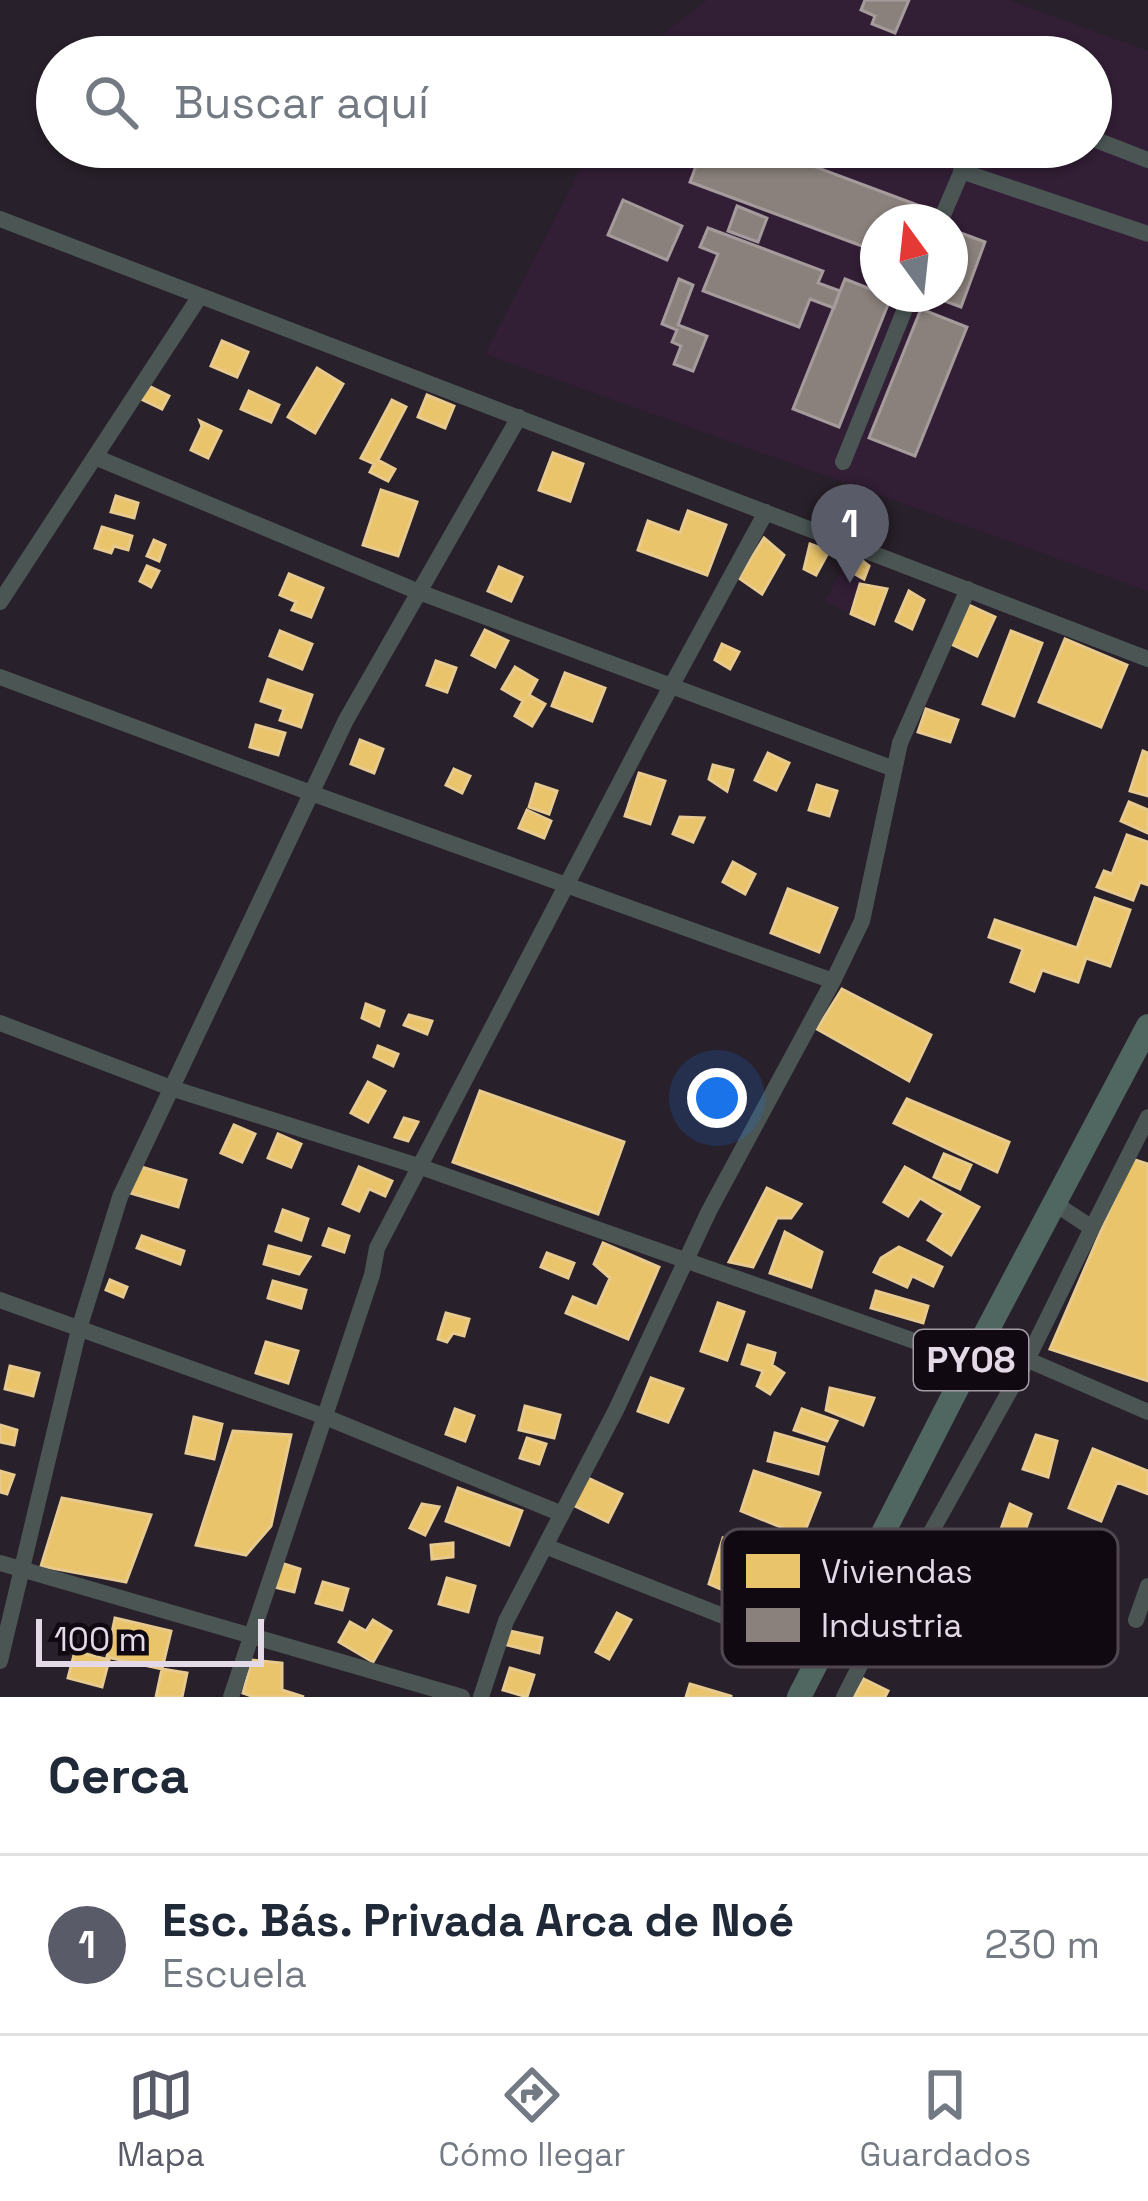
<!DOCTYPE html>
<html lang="es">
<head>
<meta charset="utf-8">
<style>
  body { margin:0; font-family:"Space Grotesk",sans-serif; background:#f6f6f7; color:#1f2937 }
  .compass { position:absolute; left:860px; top:204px; width:108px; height:108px; border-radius:50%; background:#fff; box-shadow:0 3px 9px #0004; rotate:345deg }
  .scale { position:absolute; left:36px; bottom:30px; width:228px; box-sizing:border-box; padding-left:12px; border:6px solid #e4d9e6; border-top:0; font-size:33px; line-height:42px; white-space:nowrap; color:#e4d9e6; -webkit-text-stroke:9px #100911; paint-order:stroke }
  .you { position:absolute; left:717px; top:1098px; width:42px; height:42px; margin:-30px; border:9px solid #fff; border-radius:50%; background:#1a73e8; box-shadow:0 0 0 18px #1a73e833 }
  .badge { display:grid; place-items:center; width:78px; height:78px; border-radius:50%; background:#5a5b68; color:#fff; font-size:39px; font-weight:700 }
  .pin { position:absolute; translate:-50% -99px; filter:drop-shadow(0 3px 6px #0008) }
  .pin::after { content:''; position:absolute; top:63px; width:42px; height:36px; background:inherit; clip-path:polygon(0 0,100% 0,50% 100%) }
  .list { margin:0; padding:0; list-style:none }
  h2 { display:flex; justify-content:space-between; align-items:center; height:156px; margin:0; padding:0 48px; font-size:51px }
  h2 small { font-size:39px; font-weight:400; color:#747a83 }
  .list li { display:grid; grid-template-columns:78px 1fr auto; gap:36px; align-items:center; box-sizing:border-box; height:180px; padding:0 48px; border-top:3px solid #e0e1e3 }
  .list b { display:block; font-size:45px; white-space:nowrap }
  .list p { margin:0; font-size:39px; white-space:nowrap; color:#747a83 }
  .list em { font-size:39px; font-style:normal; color:#747a83 }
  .icon { flex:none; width:66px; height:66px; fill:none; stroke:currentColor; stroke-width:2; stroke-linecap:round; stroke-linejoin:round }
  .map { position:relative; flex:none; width:1148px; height:1697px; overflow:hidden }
  .search { position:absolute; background:#fff; box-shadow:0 3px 9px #0004; left:36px; right:36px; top:36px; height:132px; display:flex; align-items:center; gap:30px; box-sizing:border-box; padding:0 42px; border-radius:66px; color:#747a83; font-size:45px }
  .sheet { height:336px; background:#fff }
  nav { display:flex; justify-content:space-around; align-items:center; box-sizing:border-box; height:168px; border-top:3px solid #e0e1e3; background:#fff; font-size:33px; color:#747a83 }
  nav a { display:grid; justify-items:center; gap:6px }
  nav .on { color:#5a5b68 }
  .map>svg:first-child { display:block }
  .built { fill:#321e35; fill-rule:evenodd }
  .homes { fill:#e9c46a; stroke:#e8ca8f; stroke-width:3 }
  .industry { fill:#8a817c; stroke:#a59b9c; stroke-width:3 }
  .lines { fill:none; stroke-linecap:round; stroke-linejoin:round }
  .minor { stroke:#4b5654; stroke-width:16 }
  .highway { stroke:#506660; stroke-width:24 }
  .labels { text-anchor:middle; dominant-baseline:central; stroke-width:12; stroke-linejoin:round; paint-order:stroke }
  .shield { fill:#100911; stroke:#a49ba6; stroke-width:3 }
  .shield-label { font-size:36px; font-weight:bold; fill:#e4d9e6 }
  .key { fill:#100911; stroke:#504751; stroke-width:3 }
  .key-label { font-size:33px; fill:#e4d9e6 }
</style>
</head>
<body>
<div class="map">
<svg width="1148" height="1697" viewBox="0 0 1148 1697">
  <rect width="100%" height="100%" fill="#28202a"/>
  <path class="built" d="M707 0H1009L1148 51V591L485 354 592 147H1091V57H639L643 49ZM878 222H950V294H878Z
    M848 556 874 564 848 612 825 602Z"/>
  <path class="homes" d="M222 341 248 352 237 377 211 366Z
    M317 368 343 384 315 433 288 417Z
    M147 385 169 396 162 409 141 399Z
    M249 391 279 405 271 422 241 409Z
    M427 395 454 406 445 428 418 417Z
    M392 400 406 407 378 460 395 469 388 481 370 472 374 464 361 458Z
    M200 421 221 431 208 458 191 450 202 426Z
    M553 453 583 464 570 501 539 490Z
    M381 490 417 502 398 556 363 545Z
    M116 496 138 503 134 518 111 512Z
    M688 511 726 525 707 575 638 550 648 521 680 533Z
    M102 527 132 536 128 550 114 546 111 553 95 548Z
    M764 538 784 555 762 594 739 578Z
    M154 540 165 545 159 561 147 556Z
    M810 544 829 551 816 575 804 569Z
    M859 558 869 566 864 579 855 574Z
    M147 566 159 571 151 587 140 581Z
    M499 567 522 577 511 601 488 591Z
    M289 574 323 588 311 617 292 610 296 602 280 595Z
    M860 584 887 589 874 624 851 614Z
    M909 591 924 600 912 629 896 621Z
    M969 605 995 617 977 656 951 644Z
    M485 630 508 641 495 667 472 655Z
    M280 631 312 644 302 669 270 656Z
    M1011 631 1042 643 1014 716 983 704Z
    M1065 639 1127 665 1101 727 1039 702Z
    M722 644 739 652 730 669 715 660Z
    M436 661 456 668 447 692 427 685Z
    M515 667 537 680 529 695 545 704 532 726 515 716 523 701 502 689Z
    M565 673 605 688 592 721 552 706Z
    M268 680 312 695 301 727 280 720 284 709 261 701Z
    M926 709 958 720 950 742 918 732Z
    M256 725 285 733 278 755 250 747Z
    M360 740 383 749 374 773 351 764Z
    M1143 751 1148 753V796L1130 791Z
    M768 753 789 763 776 790 755 780Z
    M713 765 733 770 727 791 709 779Z
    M454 769 470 776 462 793 446 785Z
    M639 773 665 781 650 824 625 816Z
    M536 784 557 791 549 814 529 807Z
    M817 785 837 791 829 816 809 810Z
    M1129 802 1148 810V833L1121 821Z
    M527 810 551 821 544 838 519 828Z
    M680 817 704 818 693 842 673 834Z
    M1127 835 1148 842V885L1140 882 1133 900 1097 887 1104 871 1112 874Z
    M733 862 755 874 745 894 723 882Z
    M788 889 837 908 819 952 771 933Z
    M1095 898 1130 910 1110 966 1086 958 1078 982 1042 970 1034 991 1011 982 1023 949 989 937 995 920 1077 948Z
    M842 989 931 1035 909 1081 817 1029Z
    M366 1004 384 1011 379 1026 362 1018Z
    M409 1015 432 1021 427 1034 404 1025Z
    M378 1046 398 1054 393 1066 374 1057Z
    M368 1082 385 1091 368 1122 351 1113Z
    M480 1091 624 1142 598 1214 453 1162Z
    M907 1099 1009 1142 997 1172 894 1123Z
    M404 1118 418 1122 408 1141 395 1137Z
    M234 1125 255 1134 242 1162 221 1153Z
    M278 1134 301 1144 291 1167 268 1158Z
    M944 1154 971 1165 960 1189 934 1177Z
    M1132 1159 1148 1164V1381L1050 1349Z
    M138 1166 186 1180 178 1207 130 1193Z
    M359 1167 392 1181 385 1196 369 1189 359 1211 343 1204Z
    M905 1167 979 1207 951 1255 928 1240 944 1213 920 1198 908 1216 884 1202Z
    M767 1188 801 1204 791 1218H777L753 1267 729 1262Z
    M283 1210 308 1219 301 1240 276 1231Z
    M329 1229 349 1236 344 1252 323 1245Z
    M785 1232 822 1252 811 1287 770 1273Z
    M142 1236 184 1251 180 1264 137 1248Z
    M603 1243 659 1267 628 1339 566 1313 573 1297 597 1307 610 1278 594 1264Z
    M269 1246 310 1257 299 1274 264 1264Z
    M899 1247 942 1267 933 1286 912 1276 907 1287 874 1272 881 1258Z
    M547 1253 574 1263 568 1278 541 1267Z
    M110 1280 127 1287 123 1297 106 1290Z
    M273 1281 306 1290 301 1308 268 1298Z
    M876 1291 928 1306 923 1323 871 1308Z
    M718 1303 744 1312 727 1360 701 1351Z
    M446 1313 469 1319 464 1336 453 1333 447 1342 438 1339Z
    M266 1342 298 1351 288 1383 256 1373Z
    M748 1345 775 1353 772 1365 784 1373 770 1394 757 1386 763 1371 742 1364Z
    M10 1366 39 1373 33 1396 5 1389Z
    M651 1378 683 1389 668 1422 638 1411Z
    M830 1388 874 1398 863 1425 826 1410Z
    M525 1406 560 1415 554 1438 519 1430Z
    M455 1409 474 1416 465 1441 446 1434Z
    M802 1409 837 1421 827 1441 794 1430Z
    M194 1417 222 1424 214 1459 186 1453Z
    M0 1425 17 1430 14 1445 0 1442Z
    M233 1431 291 1435 271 1526 246 1555 196 1545Z
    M775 1433 824 1447 818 1474 768 1461Z
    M1036 1435 1057 1441 1048 1477 1023 1469Z
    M527 1438 546 1444 539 1464 520 1458Z
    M1093 1449 1148 1471V1494L1117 1482 1101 1521 1069 1508Z
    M0 1471 14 1475 7 1494 0 1492Z
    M754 1471 820 1493 803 1536 741 1511Z
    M586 1477 622 1494 608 1522 573 1505Z
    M458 1488 522 1511 509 1545 446 1521Z
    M62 1498 151 1515 126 1582 41 1566Z
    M422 1504 439 1507 425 1535 410 1528Z
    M1010 1504 1031 1514 1023 1537 1001 1529Z
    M723 1538 788 1559 771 1611 709 1584Z
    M453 1543V1557L432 1559 431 1545Z
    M281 1563 300 1569 294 1592 274 1587Z
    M447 1578 475 1586 468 1612 439 1604Z
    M323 1582 348 1589 342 1610 316 1603Z
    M617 1613 631 1620 609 1659 596 1652Z
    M115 1618 171 1631 162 1669 107 1657Z
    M373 1620 391 1631 373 1662 339 1642 350 1622 366 1631Z
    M506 1630 542 1638 539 1653 503 1644Z
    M75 1651 109 1660 102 1687 68 1678Z
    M252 1660 282 1663V1690L304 1697H254L243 1693Z
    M510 1668 534 1675 527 1697 503 1690Z
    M162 1669 187 1673 182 1697H156Z
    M864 1679 888 1691 885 1697H854Z
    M690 1684 731 1696V1697H686Z"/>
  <path class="industry" d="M865 0H909L895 33 872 24 875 16 861 10Z
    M703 147H762L920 206 914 222H878V252L690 182Z
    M623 200 682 226 667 260 608 235Z
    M737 206 767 218 758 242 728 231Z
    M708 228 823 271 818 283 840 291 834 308 810 299 799 327 703 291 718 254 700 247Z
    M950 229 985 242 961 307 926 294H950Z
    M679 279 693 285 678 325 707 336 693 371 674 364 681 346 672 342 677 330 662 324Z
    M845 279 891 297 839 427 793 409Z
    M921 309 967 327 915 456 869 438Z"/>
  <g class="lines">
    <path class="minor" d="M1091 138 1148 160
      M961 171 1148 234
      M0 219 1148 659
      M940 222 972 147
      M95 457 419 592 894 769
      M843 462 911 294
      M0 602 200 296
      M0 677 311 793 833 981
      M0 1023 171 1088 421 1167 971 1361
      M1092 1228 1148 1117
      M0 1300 323 1416 562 1514
      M982 1340 1148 1412
      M545 1546 820 1654
      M0 1563 462 1697
      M1136 1620 1148 1586
      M0 1661 79 1329 120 1197 346 720 519 417
      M231 1697 372 1275 377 1248 649 727 766 512
      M481 1697 506 1621 616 1410 709 1211 833 981 862 921 900 743 968 589
      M844 1697 890 1606 1028 1358 1092 1228 1054 1203"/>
    <path class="highway" d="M799 1697 971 1361 1148 1026"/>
  </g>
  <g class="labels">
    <rect class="shield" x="914" y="1330" width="114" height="60" rx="9"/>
    <g class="shield-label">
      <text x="971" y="1360">PY08</text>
    </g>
  </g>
  <rect x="722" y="1529" width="396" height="138" rx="18" class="key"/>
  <rect x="746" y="1554" width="54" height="34" fill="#e9c46a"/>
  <rect x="746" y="1608" width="54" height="34" fill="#8a817c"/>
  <g class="key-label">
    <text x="821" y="1583">Viviendas</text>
    <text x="821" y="1637">Industria</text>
  </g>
</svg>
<svg class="compass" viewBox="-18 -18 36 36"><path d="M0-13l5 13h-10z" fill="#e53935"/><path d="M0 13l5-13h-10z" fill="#747a83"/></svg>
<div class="scale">100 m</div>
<div class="you"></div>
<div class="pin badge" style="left:850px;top:583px">1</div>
<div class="search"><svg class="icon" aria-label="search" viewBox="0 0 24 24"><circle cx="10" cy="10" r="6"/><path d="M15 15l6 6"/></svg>Buscar aquí</div>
</div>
<section class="sheet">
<h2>Cerca<small></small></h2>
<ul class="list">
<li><span class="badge">1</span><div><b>Esc. Bás. Privada Arca de Noé</b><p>Escuela</p></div><em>230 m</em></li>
</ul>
</section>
<nav>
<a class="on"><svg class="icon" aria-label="map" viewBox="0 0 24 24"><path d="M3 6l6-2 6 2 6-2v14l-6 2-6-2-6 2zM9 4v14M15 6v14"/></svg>Mapa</a>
<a><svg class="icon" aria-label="directions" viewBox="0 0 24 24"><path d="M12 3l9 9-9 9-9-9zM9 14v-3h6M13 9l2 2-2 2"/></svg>Cómo llegar</a>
<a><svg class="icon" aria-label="saved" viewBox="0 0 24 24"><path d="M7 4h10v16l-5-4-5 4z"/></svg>Guardados</a>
</nav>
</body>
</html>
